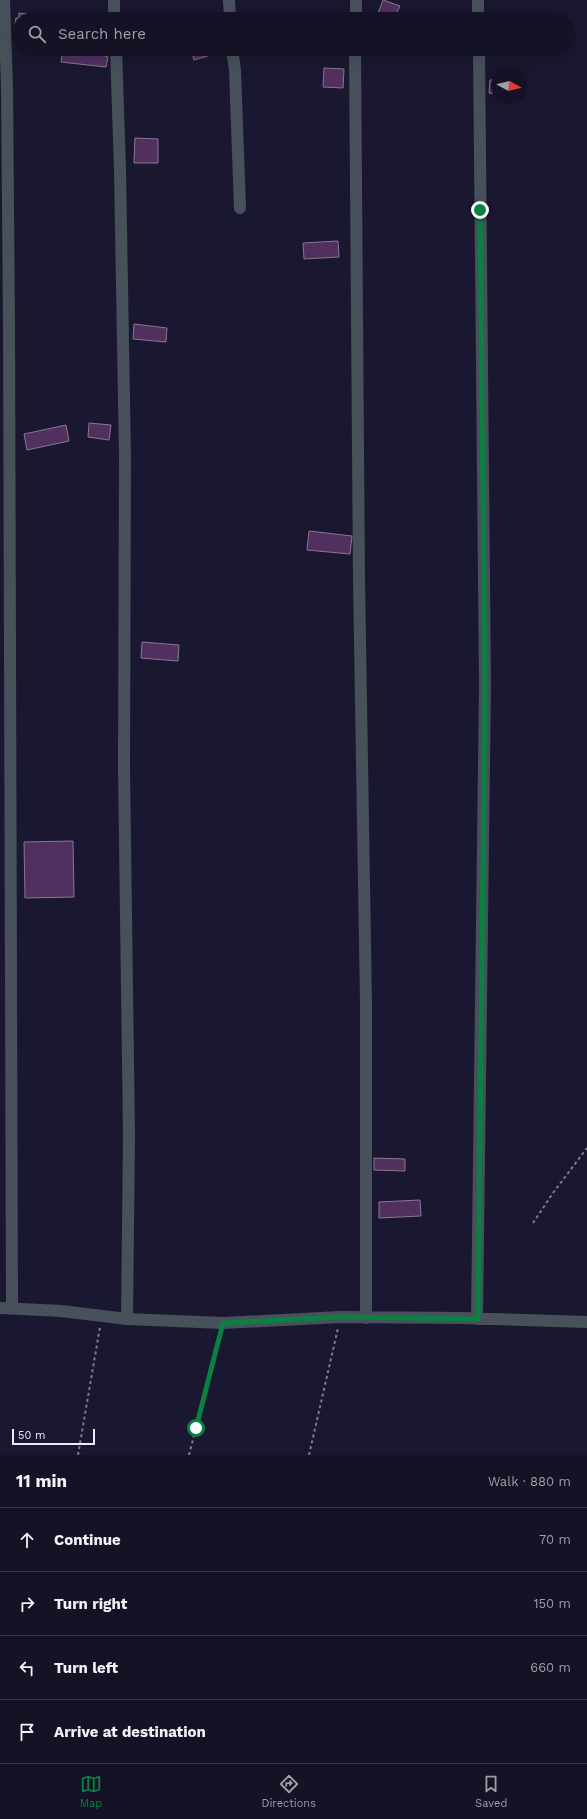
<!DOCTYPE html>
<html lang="en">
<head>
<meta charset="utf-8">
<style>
  body { margin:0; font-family:"Work Sans",sans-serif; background:#1d1b2c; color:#f1f3f6 }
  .compass { position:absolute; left:491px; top:68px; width:36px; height:36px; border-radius:50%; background:#141224; box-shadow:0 4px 16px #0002; rotate:98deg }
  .scale { position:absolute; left:12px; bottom:10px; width:83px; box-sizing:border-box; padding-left:4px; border:2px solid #ebebfd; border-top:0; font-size:11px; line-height:14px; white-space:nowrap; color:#ebebfd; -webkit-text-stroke:3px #1a1830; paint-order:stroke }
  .stop { position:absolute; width:12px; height:12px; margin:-9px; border:3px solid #0b8043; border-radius:50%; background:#fff }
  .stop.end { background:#0b8043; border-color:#fff; box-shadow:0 1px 4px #0008 }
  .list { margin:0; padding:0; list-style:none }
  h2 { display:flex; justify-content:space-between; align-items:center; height:52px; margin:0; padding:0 16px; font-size:17px }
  h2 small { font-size:13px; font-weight:400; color:#9d9ea6 }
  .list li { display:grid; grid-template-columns:26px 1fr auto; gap:12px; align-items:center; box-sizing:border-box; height:64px; padding:0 16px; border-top:1px solid #333241 }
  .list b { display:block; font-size:15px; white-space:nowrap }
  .list em { font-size:13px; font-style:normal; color:#9d9ea6 }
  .icon { flex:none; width:22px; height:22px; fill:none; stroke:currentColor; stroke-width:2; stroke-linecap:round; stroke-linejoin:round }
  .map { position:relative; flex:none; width:587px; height:1455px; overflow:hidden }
  .search { position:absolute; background:#141224; box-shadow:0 4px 16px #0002; left:12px; right:12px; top:12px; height:44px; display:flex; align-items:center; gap:10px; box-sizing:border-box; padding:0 14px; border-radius:22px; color:#9d9ea6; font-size:15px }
  .sheet { height:308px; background:#141224 }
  nav { display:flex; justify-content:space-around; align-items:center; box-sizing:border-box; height:56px; border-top:1px solid #333241; background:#141224; font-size:11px; color:#9d9ea6 }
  nav a { display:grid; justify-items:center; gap:2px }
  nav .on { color:#0b8043 }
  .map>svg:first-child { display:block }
  .building { fill:#513060; stroke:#897692 }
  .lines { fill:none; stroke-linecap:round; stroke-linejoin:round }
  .path { stroke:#7d7c91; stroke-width:2; stroke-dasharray:3 3; stroke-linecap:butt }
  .minor { stroke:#48505b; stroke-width:12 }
  .route { stroke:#0b8043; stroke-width:5 }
</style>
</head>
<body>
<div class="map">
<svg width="587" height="1455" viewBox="0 0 587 1455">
  <rect width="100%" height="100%" fill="#1a1830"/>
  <path class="building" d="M383 0 400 6 394 19 378 13Z
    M19 13 43 16V19H19V30H18V25L15 24 16 18H19Z
    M63 49H106L105 56 108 57 106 67 61 62Z
    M191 49H213L214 54 194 60Z
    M324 68 344 69 343 88 323 87Z
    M490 80H497V94L489 93Z
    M135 138 158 139V163H134Z
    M338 241 339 257 304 259 303 243Z
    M134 324 167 328 166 342 133 339Z
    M89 423 111 425 109 440 88 437Z
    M66 425 69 441 27 450 24 434Z
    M309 531 352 536 350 554 307 550Z
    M142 642 179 645 178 661 141 658Z
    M73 841 74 897 25 898 24 842Z
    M374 1158 405 1159V1171L374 1170Z
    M420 1200 421 1216 379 1218V1202Z"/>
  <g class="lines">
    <path class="path" d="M533 1223 553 1193 587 1148
      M78 1455 100 1327
      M189 1455 220 1334
      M309 1455 338 1328"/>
    <path class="minor" d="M4 0 7 87 9 324 12 1307
      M114 0V19
      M229 0 230 19
      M478 0V19
      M356 19V0
      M116 49 120 170 125 457 124 768 129 1135 127 1319
      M232 49 235 70 240 208
      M355 49 359 581 366 1003V1318
      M0 1308 61 1311 127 1319 223 1323 340 1317 462 1318 587 1322
      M477 1319 485 685 479 49"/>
  </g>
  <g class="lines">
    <path class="route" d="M196 1428 223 1323 340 1317 478 1319 485 685 480 210"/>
  </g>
</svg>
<svg class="compass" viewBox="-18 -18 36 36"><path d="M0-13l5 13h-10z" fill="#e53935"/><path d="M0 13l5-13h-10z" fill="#9d9ea6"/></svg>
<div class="scale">50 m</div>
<div class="stop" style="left:196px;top:1428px"></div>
<div class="stop end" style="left:480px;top:210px"></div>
<div class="search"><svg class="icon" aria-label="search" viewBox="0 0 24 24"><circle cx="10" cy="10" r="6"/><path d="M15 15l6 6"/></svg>Search here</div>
</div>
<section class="sheet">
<h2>11 min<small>Walk · 880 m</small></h2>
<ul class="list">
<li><svg class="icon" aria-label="ahead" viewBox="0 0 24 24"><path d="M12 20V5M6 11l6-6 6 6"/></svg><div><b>Continue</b></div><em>70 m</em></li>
<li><svg class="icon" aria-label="right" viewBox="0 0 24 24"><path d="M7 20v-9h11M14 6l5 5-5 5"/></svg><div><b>Turn right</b></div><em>150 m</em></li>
<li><svg class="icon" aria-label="left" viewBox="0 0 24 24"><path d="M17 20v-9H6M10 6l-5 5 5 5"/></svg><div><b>Turn left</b></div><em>660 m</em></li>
<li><svg class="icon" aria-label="arrive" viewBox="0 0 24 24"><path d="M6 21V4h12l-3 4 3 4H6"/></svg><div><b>Arrive at destination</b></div></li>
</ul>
</section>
<nav>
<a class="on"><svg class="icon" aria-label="map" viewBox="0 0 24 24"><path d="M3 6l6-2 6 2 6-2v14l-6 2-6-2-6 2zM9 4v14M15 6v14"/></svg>Map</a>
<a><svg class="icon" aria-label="directions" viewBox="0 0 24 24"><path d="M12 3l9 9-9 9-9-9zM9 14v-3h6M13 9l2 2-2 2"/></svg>Directions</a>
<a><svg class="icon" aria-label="saved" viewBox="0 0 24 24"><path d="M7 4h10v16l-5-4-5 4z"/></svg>Saved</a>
</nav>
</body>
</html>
